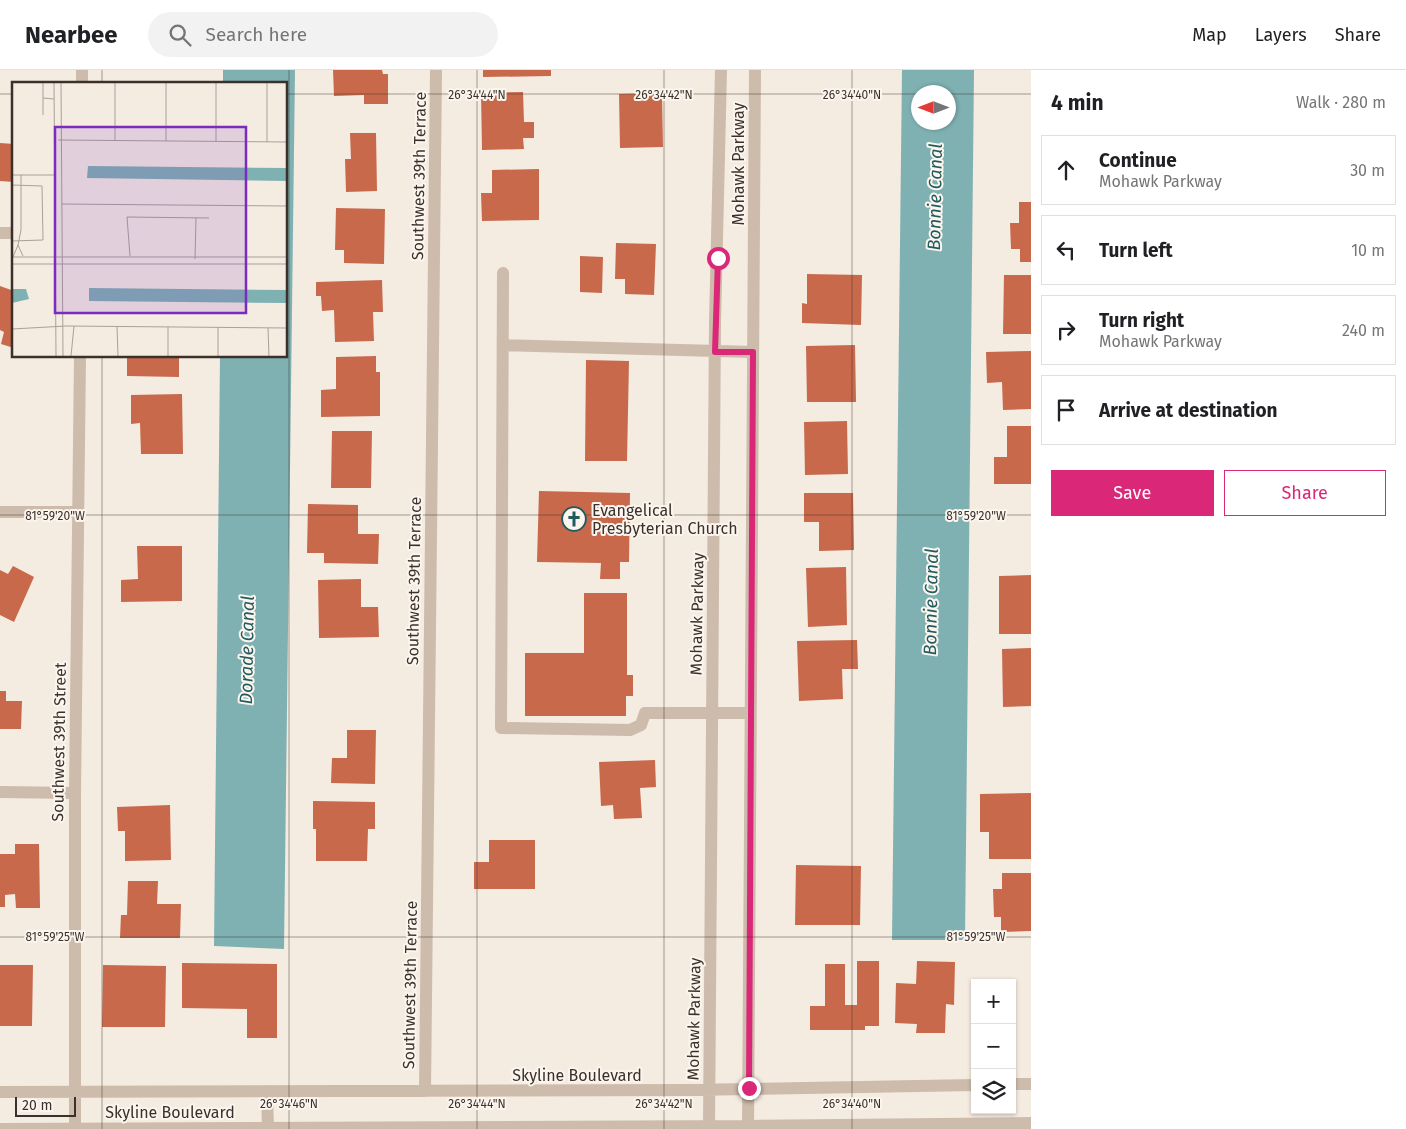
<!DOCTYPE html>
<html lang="en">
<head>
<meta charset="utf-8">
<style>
  body { margin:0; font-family:"Fira Sans",sans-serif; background:#f2f2f2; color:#202124 }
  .controls { position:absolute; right:15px; bottom:15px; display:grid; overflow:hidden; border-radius:0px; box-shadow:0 1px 4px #0004 }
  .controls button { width:45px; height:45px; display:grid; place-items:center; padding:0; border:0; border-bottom:1px solid #e0e0e0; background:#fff; color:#202124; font:25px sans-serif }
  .compass { position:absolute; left:911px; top:15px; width:45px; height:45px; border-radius:50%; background:#fff; box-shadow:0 1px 4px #0004; rotate:270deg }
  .scale { position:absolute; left:15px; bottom:12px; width:61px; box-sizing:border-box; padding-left:5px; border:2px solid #3b302b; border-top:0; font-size:14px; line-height:18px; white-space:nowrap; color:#3b302b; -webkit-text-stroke:4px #fbf5ee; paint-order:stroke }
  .stop { position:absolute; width:15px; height:15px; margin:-11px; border:4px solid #db2777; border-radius:50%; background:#fff }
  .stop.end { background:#db2777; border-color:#fff; box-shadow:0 1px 5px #0008 }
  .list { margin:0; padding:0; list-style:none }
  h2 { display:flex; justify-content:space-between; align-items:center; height:65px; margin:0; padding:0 20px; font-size:21px }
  h2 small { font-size:16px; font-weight:400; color:#757577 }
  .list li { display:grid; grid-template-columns:32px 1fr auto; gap:15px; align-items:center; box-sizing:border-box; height:70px; margin:0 10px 10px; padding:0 10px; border:1px solid #e0e0e0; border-radius:0px }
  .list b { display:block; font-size:19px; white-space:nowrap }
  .list p { margin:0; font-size:16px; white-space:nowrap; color:#757577 }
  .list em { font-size:16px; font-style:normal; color:#757577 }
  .actions { display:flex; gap:10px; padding:15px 20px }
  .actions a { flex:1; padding:11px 0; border:1px solid #db2777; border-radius:0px; text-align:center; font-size:18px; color:#db2777 }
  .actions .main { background:#db2777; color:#fff }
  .icon { flex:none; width:28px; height:28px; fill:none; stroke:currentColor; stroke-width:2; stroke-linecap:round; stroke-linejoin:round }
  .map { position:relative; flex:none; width:1031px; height:1059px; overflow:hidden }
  header { display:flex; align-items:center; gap:30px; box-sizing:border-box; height:70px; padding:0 25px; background:#fff; border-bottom:1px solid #e0e0e0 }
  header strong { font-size:24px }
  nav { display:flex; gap:28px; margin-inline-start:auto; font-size:18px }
  .search { width:350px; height:45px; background:#f2f2f2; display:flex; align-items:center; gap:12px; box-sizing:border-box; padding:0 18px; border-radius:28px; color:#757577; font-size:19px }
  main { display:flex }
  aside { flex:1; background:#fff }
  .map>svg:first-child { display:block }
  .water { fill:#7fb0b2; fill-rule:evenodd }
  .building { fill:#c8694b }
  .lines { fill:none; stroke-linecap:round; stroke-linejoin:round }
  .minor { stroke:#cdbbac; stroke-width:12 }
  .route { stroke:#db2777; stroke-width:6 }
  .ticks { fill:none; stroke:#3b302b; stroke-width:1; stroke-opacity:0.45 }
  .labels { text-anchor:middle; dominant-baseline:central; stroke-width:4; stroke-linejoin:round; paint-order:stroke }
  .street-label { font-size:16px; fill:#3b302b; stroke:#fbf5ee }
  .poi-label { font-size:16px; fill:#3b302b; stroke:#fbf5ee; text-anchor:start }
  .water-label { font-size:18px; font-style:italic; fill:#1f5a5e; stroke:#fbf5ee }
  .inset-road { fill:none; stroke:#aaa098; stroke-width:1 }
  .view { fill:#7b2cbf; fill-opacity:0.15; stroke:#7b2cbf; stroke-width:2.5 }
  .inset-edge { fill:none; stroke:#3b302b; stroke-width:2.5 }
  .ticks-label { font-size:12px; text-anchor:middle; fill:#3b302b; stroke:#fbf5ee; stroke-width:4; stroke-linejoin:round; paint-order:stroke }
</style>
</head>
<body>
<header>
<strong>Nearbee</strong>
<div class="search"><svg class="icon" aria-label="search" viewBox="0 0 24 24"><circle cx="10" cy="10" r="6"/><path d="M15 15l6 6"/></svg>Search here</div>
<nav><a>Map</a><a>Layers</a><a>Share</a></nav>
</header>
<main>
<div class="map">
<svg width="1031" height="1059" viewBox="0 0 1031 1059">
  <rect width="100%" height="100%" fill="#f4ebe1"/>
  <path class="water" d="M223 0H295L284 879 214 876 220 286H286V14H223Z
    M902 0H974L965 870H892ZM918 22H948V52H918Z"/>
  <path class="building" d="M333 0H382L383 4H388V34H364V25L334 26Z
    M483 0H551V6L483 7Z
    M523 22 524 52H534V68H523L524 79 482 80 481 23Z
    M662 23 663 77 620 78 619 24Z
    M350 63H376L377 121 346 122 345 89H351Z
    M0 73 14 74V112L0 111Z
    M539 99V150L482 151 481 123H492V100Z
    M1019 132H1031V192H1020V179H1011L1010 153H1019Z
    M336 138 385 139 384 194 344 193V180H335Z
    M616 173 656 174 654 225 625 224V209H615Z
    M580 186 603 187 602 223 580 222Z
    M807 204 862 205 861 255 802 253V233L807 234Z
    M1004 205H1031V264H1003Z
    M382 210 383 242H373L374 271 335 272 334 240 322 241 321 226H316V212Z
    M0 216 14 221V278L1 274 4 262 0 260Z
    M855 275 856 332H807L806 276Z
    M1031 281V339L1003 340 1002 312 987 313 986 282Z
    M127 286H179V307L127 306Z
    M376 286V302H380V346L321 347V320L336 319V287Z
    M586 290 629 291 627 391H585Z
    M182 324 183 384H141L140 353 131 354V325Z
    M847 351 848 404 805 405 804 352Z
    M1007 356H1031V414H994V387H1007Z
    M332 361H372L371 418H331Z
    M539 421 630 423 629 492H620V509H600L601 493 537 492Z
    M804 423H853L854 480 819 481V452H804Z
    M308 434 358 435V464H379L378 494 324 493V483H307Z
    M137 476H182V531L121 532V510L138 509Z
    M13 496 34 507 14 552 0 545V500L8 504Z
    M846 497 847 555 808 557 806 498Z
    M1031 505V564H999V506Z
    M361 509V537H378L379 567 319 568 318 510Z
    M584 523H627V605H633V626H626V646H525V583H584Z
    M857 570 858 599H842L843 629 799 631 797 571Z
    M1031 578V636L1003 637 1002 579Z
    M0 621H6V631H22L21 659H0Z
    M347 660H376L375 714 331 713 332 688H347Z
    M655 690 656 717 640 718 642 748 614 749 613 735 601 736 599 692Z
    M1031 723V789H989V762H980V724Z
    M313 731 375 732V759H368L367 791H316V759H313Z
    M170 735 171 790 125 791V761H118L117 737Z
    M489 770H535V819H474V792H489Z
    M15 774H39L40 838H16L15 824 5 825V837H0V784H15Z
    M796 795 861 796 860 855H795Z
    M1002 803H1031V861L1001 862V847H994L993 819H1002Z
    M128 811H158L157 834H181L180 868H120L121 845H127Z
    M857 891H879V956H865V960H810V936H825V894H845V935H857Z
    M917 891 955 892 954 935 946 934 945 963H916L917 954 895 953 896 913 916 914Z
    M182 893 277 894V968H247V939L182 938Z
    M0 895H33L32 956H0Z
    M103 895 166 896 165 957H102Z"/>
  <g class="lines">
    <path class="minor" d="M82 14V0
      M0 163H14
      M503 203 501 658 630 660 641 655 645 643H750
      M503 275 753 282
      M0 442H78
      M0 722 75 723
      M1012 1014H1031
      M267 1021 268 1059
      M425 1021 436 0
      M0 1022 689 1020 975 1015
      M0 1059 748 1056 1031 1053
      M75 1059V723L80 286
      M709 1059 715 253 721 0
      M748 1059 755 0"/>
  </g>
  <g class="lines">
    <path class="route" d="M718 188 715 282H753L749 1018"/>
  </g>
  <path class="ticks" d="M102 0V14M289 0V1059M477 0V1059M664 0V1059M852 0V1059M0 24H14M286 24H918M948 24H1031M102 286V1059M0 445H1031M0 867H1031"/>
  <defs>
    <g id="church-ring" transform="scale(1.25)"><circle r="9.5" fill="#fbf5ee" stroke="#1f5a5e" stroke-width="1.5"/><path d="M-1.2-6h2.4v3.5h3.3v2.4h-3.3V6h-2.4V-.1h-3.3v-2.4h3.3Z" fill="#1f5a5e"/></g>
  </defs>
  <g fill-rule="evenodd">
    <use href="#church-ring" x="574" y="449"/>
  </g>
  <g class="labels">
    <g class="street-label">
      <text transform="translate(738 94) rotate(-90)">Mohawk Parkway</text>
      <text transform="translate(419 106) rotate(-89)">Southwest 39th Terrace</text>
      <text transform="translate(414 511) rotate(-89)">Southwest 39th Terrace</text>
      <text transform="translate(697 544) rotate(-89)">Mohawk Parkway</text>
      <text transform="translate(59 672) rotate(-89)">Southwest 39th Street</text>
      <text transform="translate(410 915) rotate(-89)">Southwest 39th Terrace</text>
      <text transform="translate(694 949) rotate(-89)">Mohawk Parkway</text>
      <text x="577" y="1005">Skyline Boulevard</text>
      <text x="170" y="1042">Skyline Boulevard</text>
    </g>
    <g class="poi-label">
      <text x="592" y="440">Evangelical<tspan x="592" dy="18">Presbyterian Church</tspan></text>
    </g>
    <g class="water-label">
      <text transform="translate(935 127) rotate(-89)">Bonnie Canal</text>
      <text transform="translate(931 532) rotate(-89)">Bonnie Canal</text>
      <text transform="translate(247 580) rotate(-89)">Dorade Canal</text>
    </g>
  </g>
  <g transform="translate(12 12)">
    <rect width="275" height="275" fill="#f4ebe1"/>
    <path d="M76 84 275 86V99L75 96ZM77 206 275 208V221L77 219ZM0 207H14L17 217 0 221Z" fill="#7fb0b2"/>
    <path class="inset-road" d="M31 1V16L42 17M42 1 44 274M49 1 51 274M154 1V59M204 1V59M255 1V60M31 16V33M46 58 275 60M103 58V1M0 93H44M0 103 30 104 31 158 0 159M49 122 275 124M6 163 9 148V93M118 174 115 135 197 136M0 175H275M1 175 6 163 11 174M183 177 184 136M0 182H275M105 245 106 274M156 245V274M206 246V274M256 246 257 274M0 247 54 244 275 246M59 274 62 244"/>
    <path class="view" d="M43 45H234V231H43Z"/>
    <rect width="275" height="275" class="inset-edge"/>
  </g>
  <g class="ticks-label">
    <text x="477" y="29">26°34'44"N</text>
    <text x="664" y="29">26°34'42"N</text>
    <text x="852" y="29">26°34'40"N</text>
    <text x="976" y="450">81°59'20"W</text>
    <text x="55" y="450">81°59'20"W</text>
    <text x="976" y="871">81°59'25"W</text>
    <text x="55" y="871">81°59'25"W</text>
    <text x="289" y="1038">26°34'46"N</text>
    <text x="477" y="1038">26°34'44"N</text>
    <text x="664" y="1038">26°34'42"N</text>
    <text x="852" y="1038">26°34'40"N</text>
  </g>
</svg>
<div class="controls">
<button>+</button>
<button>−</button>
<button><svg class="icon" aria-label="layers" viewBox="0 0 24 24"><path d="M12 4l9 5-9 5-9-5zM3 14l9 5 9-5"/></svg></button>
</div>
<svg class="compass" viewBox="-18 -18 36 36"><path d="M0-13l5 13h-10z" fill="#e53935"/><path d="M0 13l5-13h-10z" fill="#757577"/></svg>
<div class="scale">20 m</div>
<div class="stop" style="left:718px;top:188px"></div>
<div class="stop end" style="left:749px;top:1018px"></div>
</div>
<aside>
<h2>4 min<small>Walk · 280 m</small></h2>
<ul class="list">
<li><svg class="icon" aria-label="ahead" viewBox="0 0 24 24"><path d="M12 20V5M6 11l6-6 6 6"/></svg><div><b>Continue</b><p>Mohawk Parkway</p></div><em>30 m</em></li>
<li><svg class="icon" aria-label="left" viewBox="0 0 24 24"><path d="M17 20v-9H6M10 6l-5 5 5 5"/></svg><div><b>Turn left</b></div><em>10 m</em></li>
<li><svg class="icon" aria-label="right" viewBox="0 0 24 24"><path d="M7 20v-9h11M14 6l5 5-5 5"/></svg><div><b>Turn right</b><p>Mohawk Parkway</p></div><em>240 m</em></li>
<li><svg class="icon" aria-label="arrive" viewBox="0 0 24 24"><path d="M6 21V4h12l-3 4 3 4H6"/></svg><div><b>Arrive at destination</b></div></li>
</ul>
<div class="actions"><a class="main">Save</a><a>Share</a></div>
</aside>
</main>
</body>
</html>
